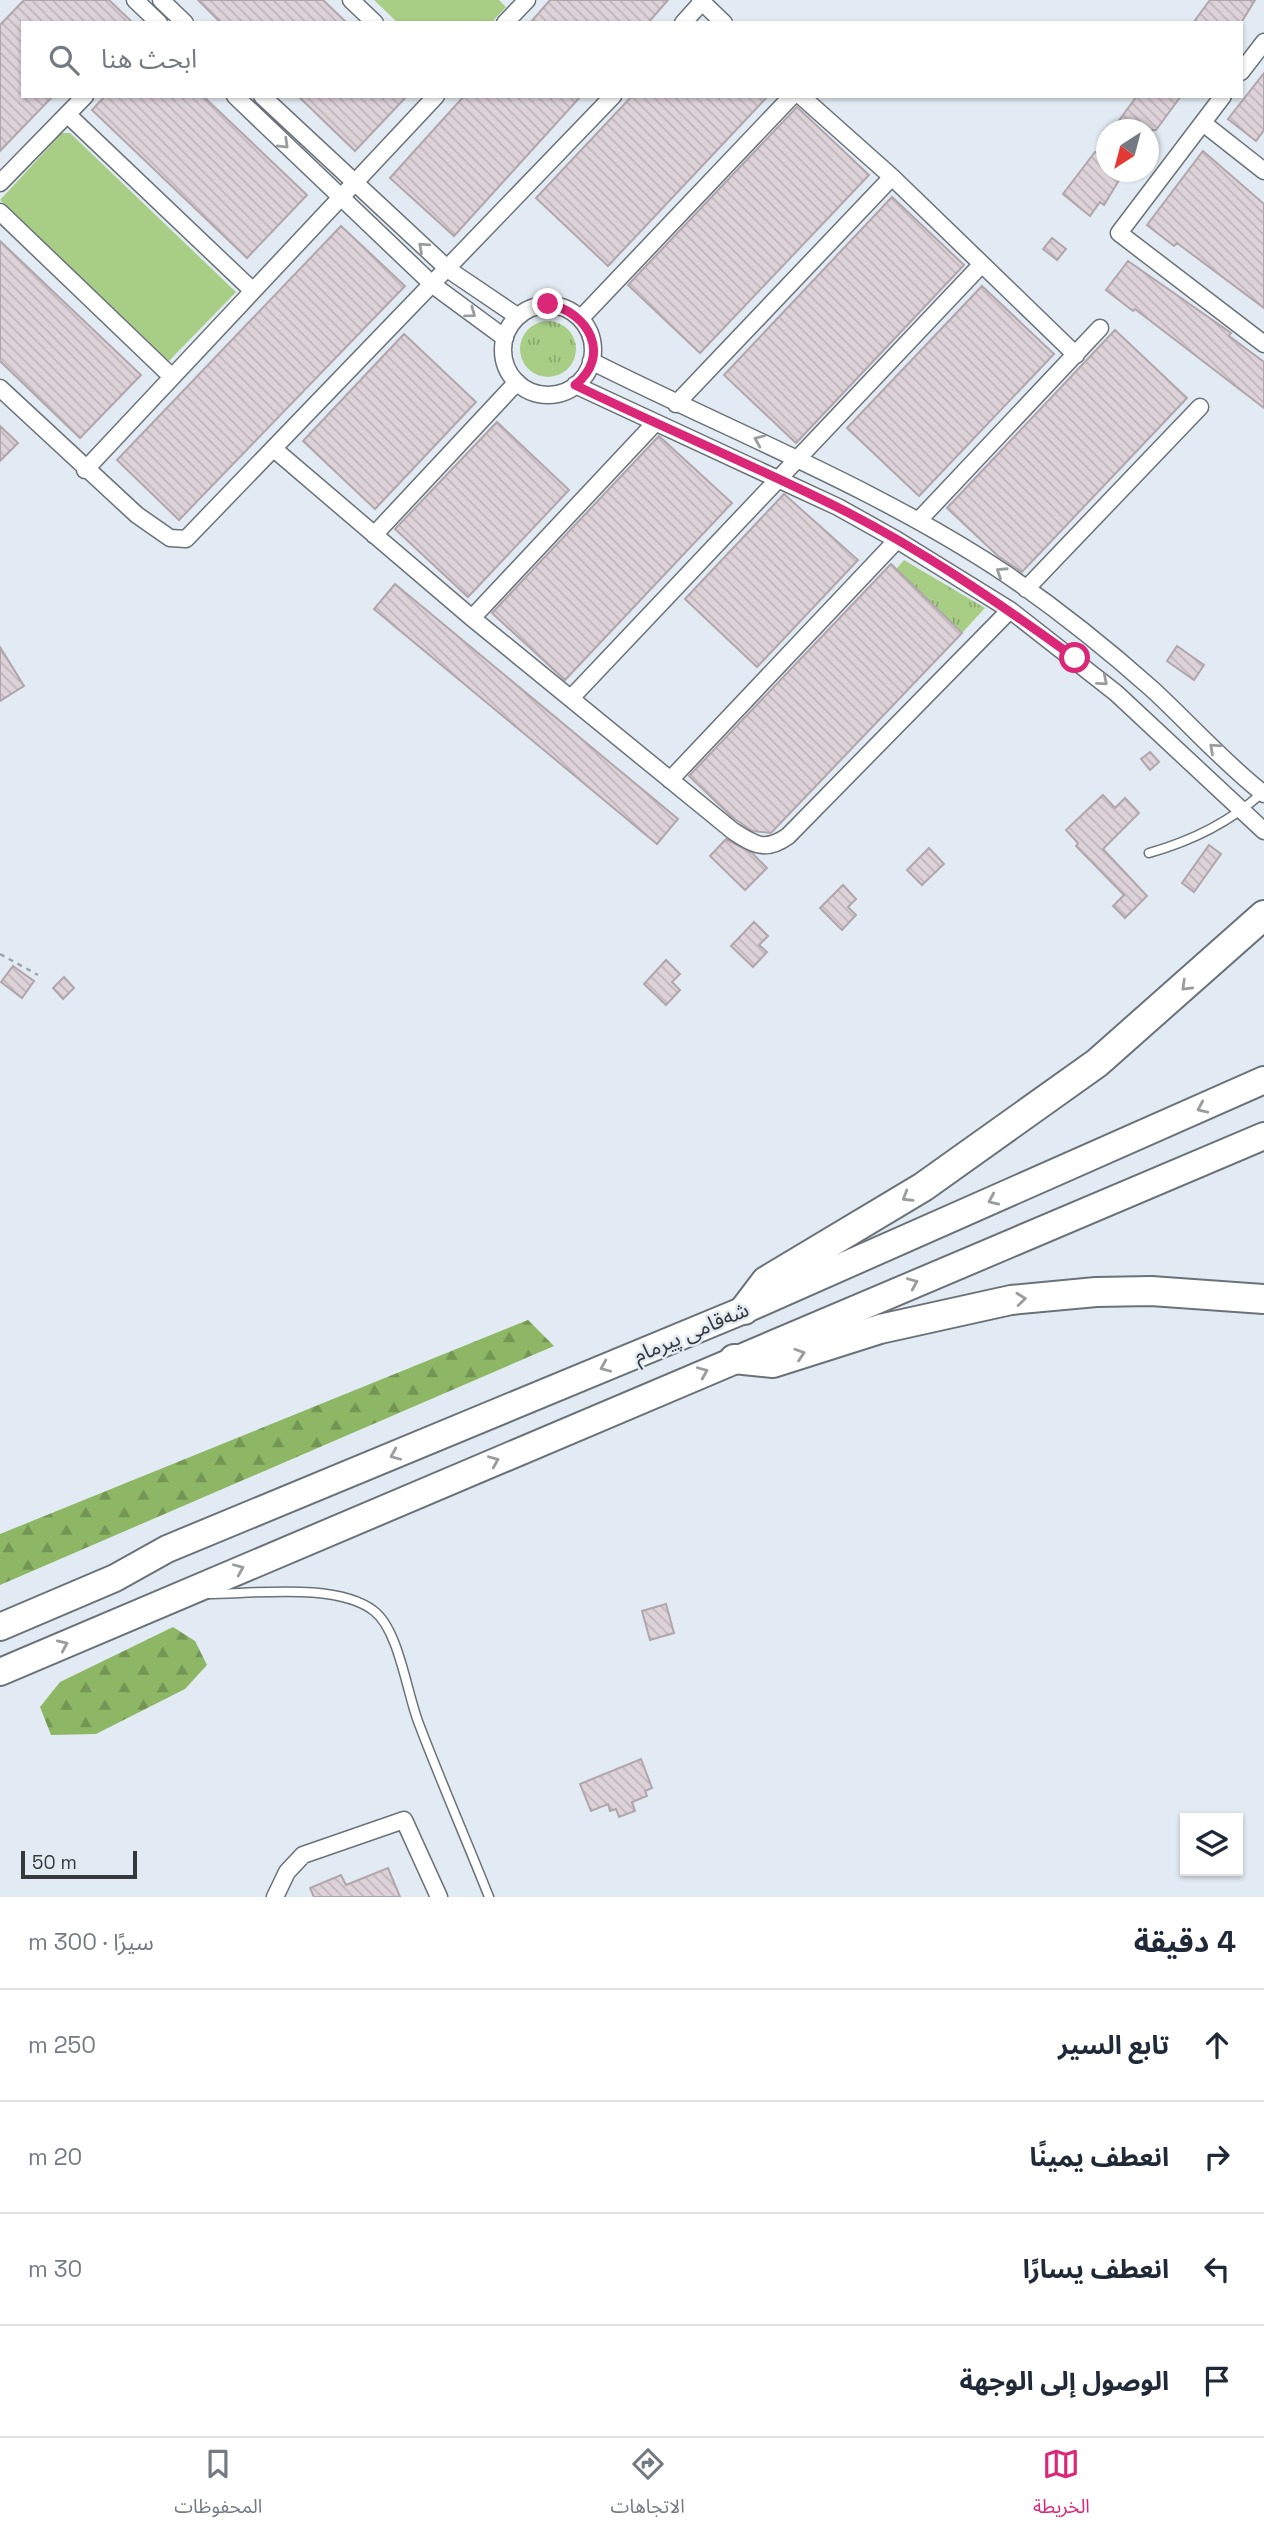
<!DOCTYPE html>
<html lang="ar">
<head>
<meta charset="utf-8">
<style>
  body { margin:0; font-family:"Space Grotesk","Noto Sans Arabic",sans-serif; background:#f6f6f7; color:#1f2937; direction:rtl }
  .controls { position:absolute; right:21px; bottom:21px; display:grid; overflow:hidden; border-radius:0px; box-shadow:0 2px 5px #0004 }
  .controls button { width:63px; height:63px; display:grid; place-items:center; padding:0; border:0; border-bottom:2px solid #e0e1e3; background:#fff; color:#1f2937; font:35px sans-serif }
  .compass { position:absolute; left:1096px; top:119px; width:63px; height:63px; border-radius:50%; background:#fff; box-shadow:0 2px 5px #0004; rotate:216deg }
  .scale { position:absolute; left:21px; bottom:18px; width:116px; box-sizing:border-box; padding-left:7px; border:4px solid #36393c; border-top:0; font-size:19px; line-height:24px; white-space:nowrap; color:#36393c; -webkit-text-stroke:5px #e2ebf3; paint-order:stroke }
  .stop { position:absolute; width:21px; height:21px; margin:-16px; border:5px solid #db2777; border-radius:50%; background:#fff }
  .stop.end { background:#db2777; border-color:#fff; box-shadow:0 2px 7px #0008 }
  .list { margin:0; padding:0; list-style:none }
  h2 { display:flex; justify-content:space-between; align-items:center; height:91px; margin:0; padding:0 28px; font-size:30px }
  h2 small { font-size:23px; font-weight:400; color:#747a83 }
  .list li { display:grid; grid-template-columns:46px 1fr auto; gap:21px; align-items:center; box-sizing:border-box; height:112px; padding:0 28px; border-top:2px solid #e0e1e3 }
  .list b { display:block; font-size:26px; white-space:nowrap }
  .list em { font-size:23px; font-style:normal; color:#747a83 }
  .icon { flex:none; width:38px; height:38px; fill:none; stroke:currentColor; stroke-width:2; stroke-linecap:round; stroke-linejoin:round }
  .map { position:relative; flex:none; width:1264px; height:1897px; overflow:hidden; direction:ltr }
  .search { position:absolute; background:#fff; box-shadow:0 2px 5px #0004; left:21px; right:21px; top:21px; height:77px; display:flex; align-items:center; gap:18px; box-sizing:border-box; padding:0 24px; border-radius:0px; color:#747a83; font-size:26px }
  .sheet { height:539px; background:#fff }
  nav { display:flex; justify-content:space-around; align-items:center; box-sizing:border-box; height:98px; border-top:2px solid #e0e1e3; background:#fff; font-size:19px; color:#747a83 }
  nav a { display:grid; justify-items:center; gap:4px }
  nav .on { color:#db2777 }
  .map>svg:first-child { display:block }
  .grass { fill:url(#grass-tufts) }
  .forest { fill:url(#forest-firs) }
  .park { fill:#a8ce85 }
  .building { fill:url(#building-back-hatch); stroke:#b1a6ac; stroke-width:2 }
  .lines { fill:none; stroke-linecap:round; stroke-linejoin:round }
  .service-casing { stroke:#6a7279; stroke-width:11 }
  .minor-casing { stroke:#6a7279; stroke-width:19 }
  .trunk-casing { stroke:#6a7279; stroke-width:30 }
  .motorway-casing { stroke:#6a7279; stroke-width:32 }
  .path { stroke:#9da4aa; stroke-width:2.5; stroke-dasharray:5 5; stroke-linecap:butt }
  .service { stroke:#fff; stroke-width:8 }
  .minor { stroke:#fff; stroke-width:16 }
  .trunk { stroke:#fff; stroke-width:26 }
  .motorway { stroke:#fff; stroke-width:28 }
  .oneway { stroke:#9a9c9e }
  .route { stroke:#db2777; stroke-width:9 }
  .labels { text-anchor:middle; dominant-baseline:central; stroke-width:5; stroke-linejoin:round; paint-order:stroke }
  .street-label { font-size:21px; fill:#36393c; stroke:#e2ebf3 }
</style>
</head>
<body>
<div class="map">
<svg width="1264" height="1897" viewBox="0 0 1264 1897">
  <defs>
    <pattern id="grass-tufts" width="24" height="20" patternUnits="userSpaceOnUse" patternTransform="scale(1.75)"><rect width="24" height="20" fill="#a8ce85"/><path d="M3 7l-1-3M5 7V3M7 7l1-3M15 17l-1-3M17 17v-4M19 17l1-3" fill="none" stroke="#8aa86e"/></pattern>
    <pattern id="forest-firs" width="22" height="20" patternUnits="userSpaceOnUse" patternTransform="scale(1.75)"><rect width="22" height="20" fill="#8db764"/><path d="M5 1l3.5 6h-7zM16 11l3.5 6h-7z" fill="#749654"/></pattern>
    <pattern id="building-back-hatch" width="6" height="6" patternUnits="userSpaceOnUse" patternTransform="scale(1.75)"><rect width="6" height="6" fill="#ddd2d8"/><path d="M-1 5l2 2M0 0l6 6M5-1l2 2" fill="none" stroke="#beb5ba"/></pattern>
  </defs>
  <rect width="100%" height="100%" fill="#e2ebf3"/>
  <path class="grass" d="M520 349a28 28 0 1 1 56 0a28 28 0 1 1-56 0Z
    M904 560 985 608 962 633 896 569Z"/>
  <path class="forest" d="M528 1320 554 1346 0 1585V1534Z
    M173 1627 195 1641 207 1665 185 1689 96 1734 51 1735 40 1707 60 1682Z"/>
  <path class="park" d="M374 0H499L506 7 491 23H398Z
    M62 133H70L236 292 169 361 0 200Z"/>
  <path class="building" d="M24 0H109L133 23H23V96H53L0 151V25Z
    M198 0H323L347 23H221Z
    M550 0H668L648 23H530Z
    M1210 0H1255L1241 23H1193Z
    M1264 73V130L1256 141 1228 119Z
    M105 96H203L307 195 247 258 92 110Z
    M298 96H407L355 151Z
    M464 96H581L454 236 390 178Z
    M632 96H768L608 266 536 198Z
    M1137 96H1181L1156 130H1112Z
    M797 107 869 175 700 353 628 285Z
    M1203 151 1264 204V308L1177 243 1174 246 1147 225Z
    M1095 152 1107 157V172H1124L1104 205 1100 202 1090 216 1063 194Z
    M892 197 964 265 796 443 724 375Z
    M341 226 405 286 179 520 117 460Z
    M1052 238 1066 249 1057 260 1043 249Z
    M0 241 141 375 80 438 0 361Z
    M1128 261 1231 333 1229 336 1264 362V408L1135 309 1133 311 1106 290Z
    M982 286 1054 354 919 496 847 428Z
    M1115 330 1187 398 1022 572 998 556 947 508Z
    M404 334 476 402 375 509 303 441Z
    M497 422 569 490 468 597 395 529Z
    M0 426 18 443 0 461Z
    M659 436 732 503 565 680 492 613Z
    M784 494 858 560 757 667 685 599Z
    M891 564 962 633 771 833 752 831 731 816 689 776Z
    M395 584 678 819 657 844 374 609Z
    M1177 646 1204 665 1194 680 1167 661Z
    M0 647 24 686 0 701Z
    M1150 752 1159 762 1150 770 1141 759Z
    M1103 795 1115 808 1125 798 1139 813 1103 849 1147 896 1125 918 1113 906 1124 895 1076 846 1078 843 1066 830Z
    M726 839 752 853 767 868 745 890 710 856Z
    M1209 845 1221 854 1194 892 1182 883Z
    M929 848 944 864 922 885 907 870Z
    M843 885 856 899 848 907 856 915 842 930 820 908Z
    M754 922 768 936 759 945 767 952 753 967 731 946Z
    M666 960 680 974 672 982 680 990 666 1005 644 984Z
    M13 966 34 981 22 998 1 982Z
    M64 977 74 988 63 999 53 988Z
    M666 1604 674 1633 650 1640 642 1611Z
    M641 1759 652 1788 645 1791 647 1796 632 1802 635 1811 619 1817 616 1809 610 1811 608 1804 591 1811 580 1784Z
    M388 1868 400 1897H314L310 1888 341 1875 346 1885Z"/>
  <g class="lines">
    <g class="service-casing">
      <path id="service" d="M1149 853C1192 841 1229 823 1262 793
        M207 1594C252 1594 337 1582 374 1611 399 1630 407 1694 419 1724 441 1782 466 1839 489 1897"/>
    </g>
    <g class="minor-casing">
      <path id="minor" d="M135 0 159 23
        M161 0 185 23
        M351 0 375 23
        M700 0 724 23
        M505 23 527 0
        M683 23 702 2
        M1241 72 1264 42
        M235 96 433 285 505 338
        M262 96 449 270 517 316
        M801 96 892 177 1076 355
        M1223 96 1119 233 1264 344
        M68 115 253 291
        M1203 123 1264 171
        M0 183 85 96
        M0 212 171 376
        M503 350a45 45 0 1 1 90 0a45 45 0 1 1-90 0Z
        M581 318 792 96
        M591 361C730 431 875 487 1006 574 1057 609 1106 648 1152 689 1189 723 1224 763 1264 794
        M575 385 838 507 897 540 1010 610 1116 693 1264 831
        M0 388 137 515 170 538 186 539 613 96
        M676 404 892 177
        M274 449 472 618 733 831C754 845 766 852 788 836L1010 610
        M85 470 436 96
        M919 520 1100 328
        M374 535 517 382
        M1026 589 1200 407
        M472 618 654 424
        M571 698 982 264
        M670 780 897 540
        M275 1897 287 1872 303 1855 404 1820 439 1897"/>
    </g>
    <g class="trunk-casing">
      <path id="trunk" d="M0 1627 115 1578 167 1549 744 1310 1264 1080
        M0 1672 1264 1136"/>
    </g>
    <g class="motorway-casing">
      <path id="motorway" d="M744 1310 766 1281 923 1187 1097 1063 1264 915
        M734 1359 773 1363 880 1329 1011 1300 1096 1292 1151 1291 1264 1299"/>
    </g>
    <path class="path" d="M0 954 38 975"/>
    <use href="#service" class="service"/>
    <use href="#minor" class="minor"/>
    <use href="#trunk" class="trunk"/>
    <use href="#motorway" class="motorway"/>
  </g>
  <defs><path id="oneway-chevron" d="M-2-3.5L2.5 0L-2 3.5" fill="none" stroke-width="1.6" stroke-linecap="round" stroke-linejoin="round" transform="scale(1.75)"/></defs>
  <g class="oneway">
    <use href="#oneway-chevron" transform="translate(284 144) rotate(44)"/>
    <use href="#oneway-chevron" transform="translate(423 247) rotate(-138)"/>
    <use href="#oneway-chevron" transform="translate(471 313) rotate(36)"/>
    <use href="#oneway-chevron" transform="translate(759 440) rotate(-157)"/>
    <use href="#oneway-chevron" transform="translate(1001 572) rotate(-147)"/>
    <use href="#oneway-chevron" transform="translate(1103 681) rotate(40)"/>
    <use href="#oneway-chevron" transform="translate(1214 748) rotate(-138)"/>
    <use href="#oneway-chevron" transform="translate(1186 986) rotate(136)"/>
    <use href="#oneway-chevron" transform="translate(1202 1108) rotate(156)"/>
    <use href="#oneway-chevron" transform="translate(907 1197) rotate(149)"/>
    <use href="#oneway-chevron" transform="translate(993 1200) rotate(156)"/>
    <use href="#oneway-chevron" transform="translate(913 1283) rotate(-23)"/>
    <use href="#oneway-chevron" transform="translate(1021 1299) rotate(-6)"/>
    <use href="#oneway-chevron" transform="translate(800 1354) rotate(-18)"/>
    <use href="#oneway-chevron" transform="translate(605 1367) rotate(157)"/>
    <use href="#oneway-chevron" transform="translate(703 1372) rotate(-23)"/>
    <use href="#oneway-chevron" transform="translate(395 1455) rotate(157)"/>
    <use href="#oneway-chevron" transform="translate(494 1461) rotate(-23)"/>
    <use href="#oneway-chevron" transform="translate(239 1569) rotate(-23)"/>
    <use href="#oneway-chevron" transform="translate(63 1645) rotate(-24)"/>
  </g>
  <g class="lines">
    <path class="route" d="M548 304C589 312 612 356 575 385 661 427 751 464 837 507 921 549 999 603 1075 658"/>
  </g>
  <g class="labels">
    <g class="street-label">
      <text transform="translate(691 1332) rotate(-23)">شەقامی پیرمام</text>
    </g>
  </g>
</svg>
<div class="controls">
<button><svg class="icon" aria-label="layers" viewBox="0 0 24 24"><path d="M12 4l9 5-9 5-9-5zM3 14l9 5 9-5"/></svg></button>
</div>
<svg class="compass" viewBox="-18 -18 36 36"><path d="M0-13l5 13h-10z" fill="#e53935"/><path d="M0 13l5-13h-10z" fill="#747a83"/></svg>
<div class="scale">50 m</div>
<div class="stop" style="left:1075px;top:658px"></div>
<div class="stop end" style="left:548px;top:304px"></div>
<div class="search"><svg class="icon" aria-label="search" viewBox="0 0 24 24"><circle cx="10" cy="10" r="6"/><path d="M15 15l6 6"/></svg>ابحث هنا</div>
</div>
<section class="sheet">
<h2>4 دقيقة<small>سيرًا · 300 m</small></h2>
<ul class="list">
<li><svg class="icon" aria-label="ahead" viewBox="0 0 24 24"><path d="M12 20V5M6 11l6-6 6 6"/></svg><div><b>تابع السير</b></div><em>250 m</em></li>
<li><svg class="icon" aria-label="right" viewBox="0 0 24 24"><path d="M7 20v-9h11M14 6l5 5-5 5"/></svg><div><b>انعطف يمينًا</b></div><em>20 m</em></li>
<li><svg class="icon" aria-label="left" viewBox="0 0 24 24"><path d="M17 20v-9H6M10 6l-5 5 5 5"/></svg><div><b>انعطف يسارًا</b></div><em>30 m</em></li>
<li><svg class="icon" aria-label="arrive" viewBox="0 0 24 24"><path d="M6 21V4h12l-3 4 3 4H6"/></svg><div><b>الوصول إلى الوجهة</b></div></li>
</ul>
</section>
<nav>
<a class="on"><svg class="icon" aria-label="map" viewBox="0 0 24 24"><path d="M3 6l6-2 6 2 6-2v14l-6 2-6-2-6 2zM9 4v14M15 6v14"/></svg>الخريطة</a>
<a><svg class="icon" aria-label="directions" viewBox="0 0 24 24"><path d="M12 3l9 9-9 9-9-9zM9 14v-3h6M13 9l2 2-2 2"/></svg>الاتجاهات</a>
<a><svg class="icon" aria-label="saved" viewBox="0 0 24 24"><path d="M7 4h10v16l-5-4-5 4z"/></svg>المحفوظات</a>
</nav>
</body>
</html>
